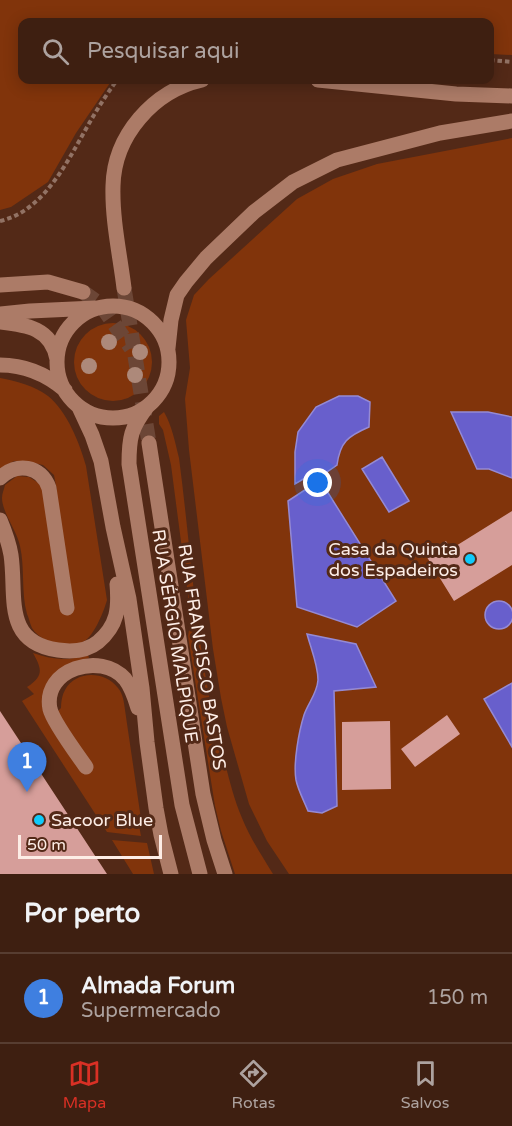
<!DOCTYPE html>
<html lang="pt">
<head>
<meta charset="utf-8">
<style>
  body { margin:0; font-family:"Varela Round",sans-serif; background:#492c1f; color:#f1f3f6 }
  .scale { position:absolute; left:18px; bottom:15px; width:144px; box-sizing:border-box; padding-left:6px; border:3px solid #fdede6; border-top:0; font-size:16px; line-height:21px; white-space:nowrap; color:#fdede6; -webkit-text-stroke:4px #532917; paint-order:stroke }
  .you { position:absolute; left:318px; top:483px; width:21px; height:21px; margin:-15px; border:4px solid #fff; border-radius:50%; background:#1a73e8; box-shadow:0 0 0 9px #1a73e833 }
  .badge { display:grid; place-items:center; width:39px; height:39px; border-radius:50%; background:#d93025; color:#fff; font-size:20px; font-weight:700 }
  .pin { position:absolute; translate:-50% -50px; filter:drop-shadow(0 2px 3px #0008) }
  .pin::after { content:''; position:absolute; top:32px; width:21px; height:18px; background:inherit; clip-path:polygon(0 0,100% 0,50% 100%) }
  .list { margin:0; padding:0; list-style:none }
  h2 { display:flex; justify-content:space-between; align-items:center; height:78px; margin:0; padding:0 24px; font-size:26px }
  h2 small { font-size:20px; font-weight:400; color:#ada29f }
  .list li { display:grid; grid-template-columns:39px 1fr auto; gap:18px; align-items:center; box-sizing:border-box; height:90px; padding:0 24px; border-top:2px solid #573d31 }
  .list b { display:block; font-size:22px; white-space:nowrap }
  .list p { margin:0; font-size:20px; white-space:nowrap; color:#ada29f }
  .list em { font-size:20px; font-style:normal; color:#ada29f }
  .icon { flex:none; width:33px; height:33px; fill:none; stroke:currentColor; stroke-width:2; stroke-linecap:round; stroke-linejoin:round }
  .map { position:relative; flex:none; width:512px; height:874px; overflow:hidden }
  .search { position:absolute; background:#3e1f11; box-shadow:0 3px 15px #0003; left:18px; right:18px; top:18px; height:66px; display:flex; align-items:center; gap:15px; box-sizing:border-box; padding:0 21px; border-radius:12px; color:#ada29f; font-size:22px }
  .sheet { height:168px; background:#3e1f11 }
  nav { display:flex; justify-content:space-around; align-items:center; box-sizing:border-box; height:84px; border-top:2px solid #573d31; background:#3e1f11; font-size:16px; color:#ada29f }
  nav a { display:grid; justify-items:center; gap:3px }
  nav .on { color:#d93025 }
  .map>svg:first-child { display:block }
  .green { fill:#81340b }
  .water { fill:#685fcc; stroke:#958ad4; stroke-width:1.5 }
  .building { fill:#d69e9a }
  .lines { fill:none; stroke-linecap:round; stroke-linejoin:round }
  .minor-tunnel { stroke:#6c4636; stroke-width:15; stroke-dasharray:15 8; stroke-linecap:butt }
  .path { stroke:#927264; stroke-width:4; stroke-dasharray:4.5 3; stroke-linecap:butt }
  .minor { stroke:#ac7b67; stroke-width:15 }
  .tree { fill:#ad897a }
  .poi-dot { fill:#10cafa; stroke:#532917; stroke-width:2 }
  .labels { text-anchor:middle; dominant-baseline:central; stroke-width:6; stroke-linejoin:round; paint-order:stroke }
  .poi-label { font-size:18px; fill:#fdede6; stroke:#532917; text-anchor:end }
  .street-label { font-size:18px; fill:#fdede6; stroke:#532917 }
</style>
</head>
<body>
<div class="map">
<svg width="512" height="874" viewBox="0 0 512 874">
  <rect width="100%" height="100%" fill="#532917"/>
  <path class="green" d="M0 0H512V55L490 54V22H22V80H112L76 133 48 182 11 207 0 210Z
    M512 138V874H289L267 841 249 804 227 727 221 698 213 649 189 450 185 399 190 368 186 320 194 295 209 279 297 199 333 179 377 164Z
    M74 362a39 39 0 1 1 78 0a39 39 0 1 1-78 0Z
    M0 378C17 381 35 386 48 396 67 411 80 444 86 466L107 600C104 611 95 633 86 640 70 652 41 643 32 628 30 624 29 618 27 614 21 592 25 568 20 546 17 531 2 512 2 498 2 494 4 489 5 485L17 476 29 477 40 484 57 491 54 475 43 465 29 462 14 461 0 469Z
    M164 412C172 426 175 442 179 458 192 556 196 656 222 752 228 774 233 797 242 818 250 838 262 856 273 874H235L221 831 215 806 188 636 191 618 171 465 163 430 159 424V416Z
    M33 653C53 660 68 661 88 655L89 658 75 662 52 679 57 712 61 708C61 702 62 695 65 690 76 670 105 671 118 688 123 694 124 702 125 710L141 819 138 820 141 836 107 832 22 701 34 694 27 687C44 676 42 669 33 653Z
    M112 840 147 843 154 874H133Z"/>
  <path class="water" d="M339 396H358L370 402 369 427C348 436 340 442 337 465L321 476 317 471 295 484V452L298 432 316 407Z
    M451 412H488L512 417V478L489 469H477Z
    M382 457 409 501 389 512 362 469Z
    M320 480 396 601 357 627 297 607 288 501Z
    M485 615a14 14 0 1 1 28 0a14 14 0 1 1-28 0Z
    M307 634 356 644 376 687 334 691 337 806 322 813 308 811C304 801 298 790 296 780 293 763 299 731 304 715 308 703 317 694 318 680 318 665 311 649 307 634Z
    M512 683V747L484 699Z"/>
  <path class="building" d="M512 511V565L454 601 425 554 446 541 451 549Z
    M0 711 107 874H0Z
    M447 715 460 734 415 767 401 749Z
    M390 721 391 789 342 790V722Z"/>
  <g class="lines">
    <path class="minor-tunnel" d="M124 288 149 443
      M83 292 100 304 131 348"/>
    <path class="path" d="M490 60 512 62
      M0 221C48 210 71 153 94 115 101 103 109 91 117 80"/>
    <path class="minor" d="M318 80 456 94 512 96
      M0 285 48 282 83 292
      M124 288C120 255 112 220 113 186 114 136 153 91 202 80
      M57 362a56 56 0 1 1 112 0a56 56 0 1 1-112 0Z
      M0 314 30 311 95 308
      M0 322C27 325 51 328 57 359
      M168 348 171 320 177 295 186 282 206 258 254 212 293 182 337 160 440 133 512 121
      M0 365C25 365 46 374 65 390
      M79 407 92 435 101 461 113 527 129 599 142 688 147 742 156 808 161 835 171 874
      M147 407C131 428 129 437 129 464L182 805 200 874
      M149 443 203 794 214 840 225 874
      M0 478C16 462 41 465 49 488L67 608
      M0 520C5 532 9 543 11 555 17 595 2 642 58 650 72 652 87 651 98 642 118 625 119 608 117 584
      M86 767C77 754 53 722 50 709 42 669 101 651 125 679 132 688 135 698 138 708"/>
  </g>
  <g class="tree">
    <circle cx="109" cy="342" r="8"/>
    <circle cx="140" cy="352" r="8"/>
    <circle cx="89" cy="366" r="8"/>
    <circle cx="135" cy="375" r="8"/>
  </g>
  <g class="poi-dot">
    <circle cx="470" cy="559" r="6"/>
    <circle cx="39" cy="820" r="6"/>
  </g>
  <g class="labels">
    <g class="poi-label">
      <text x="458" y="549">Casa da Quinta<tspan x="458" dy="21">dos Espadeiros</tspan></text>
      <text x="51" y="820" text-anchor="start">Sacoor Blue</text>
    </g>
    <g class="street-label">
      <text transform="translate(175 636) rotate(81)">RUA SÉRGIO MALPIQUE</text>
      <text transform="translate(202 657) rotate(81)">RUA FRANCISCO BASTOS</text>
    </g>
  </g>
</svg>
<div class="scale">50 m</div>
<div class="you"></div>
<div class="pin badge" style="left:27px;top:792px;background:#3f7fe0">1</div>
<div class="search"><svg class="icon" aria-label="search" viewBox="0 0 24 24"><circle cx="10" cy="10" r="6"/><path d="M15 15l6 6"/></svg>Pesquisar aqui</div>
</div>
<section class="sheet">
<h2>Por perto<small></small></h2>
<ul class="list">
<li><span class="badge" style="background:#3f7fe0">1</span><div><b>Almada Forum</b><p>Supermercado</p></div><em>150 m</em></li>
</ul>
</section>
<nav>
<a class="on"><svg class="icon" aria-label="map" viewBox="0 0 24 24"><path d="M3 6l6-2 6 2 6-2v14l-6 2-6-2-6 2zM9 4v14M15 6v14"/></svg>Mapa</a>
<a><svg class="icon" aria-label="directions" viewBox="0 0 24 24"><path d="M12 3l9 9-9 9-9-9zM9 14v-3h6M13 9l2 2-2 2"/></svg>Rotas</a>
<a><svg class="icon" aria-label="saved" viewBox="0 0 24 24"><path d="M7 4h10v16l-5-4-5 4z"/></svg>Salvos</a>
</nav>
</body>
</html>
